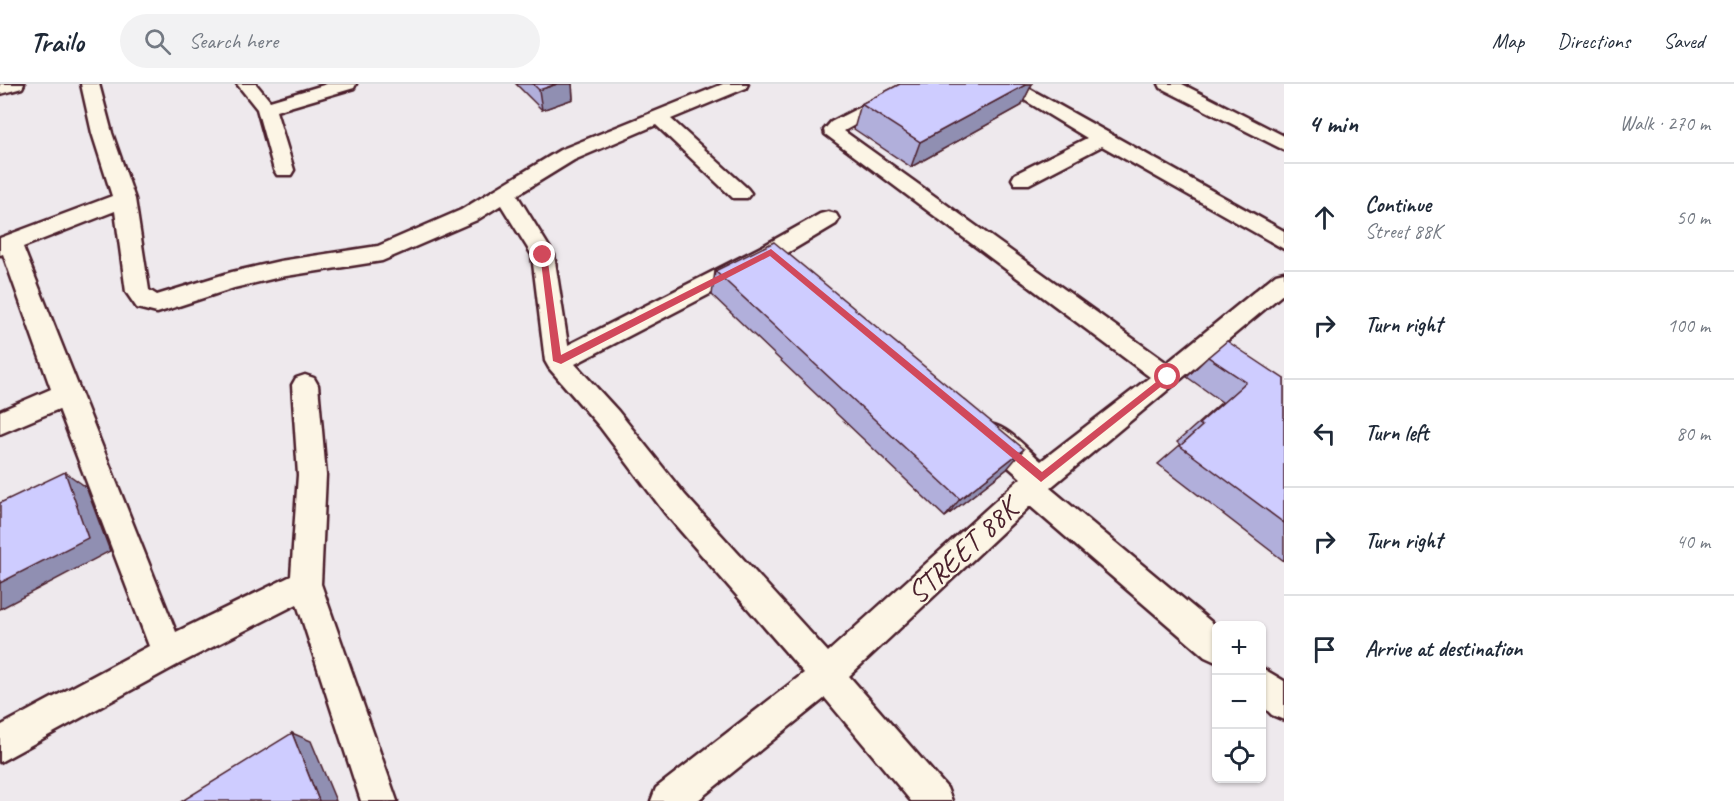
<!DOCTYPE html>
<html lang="en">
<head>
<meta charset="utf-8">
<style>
  body { margin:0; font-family:Caveat,sans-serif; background:#f2f2f3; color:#1f2937 }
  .controls { position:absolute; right:18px; bottom:18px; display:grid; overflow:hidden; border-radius:9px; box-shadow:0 2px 4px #0004 }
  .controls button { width:54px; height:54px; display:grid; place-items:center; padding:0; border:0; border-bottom:2px solid #e0e1e3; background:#fff; color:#1f2937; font:30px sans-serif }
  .stop { position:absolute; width:18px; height:18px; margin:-14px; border:4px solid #d1495b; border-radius:50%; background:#fff }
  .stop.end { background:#d1495b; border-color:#fff; box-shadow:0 2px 6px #0008 }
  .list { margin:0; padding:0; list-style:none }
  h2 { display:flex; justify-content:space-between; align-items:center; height:78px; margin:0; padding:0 24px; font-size:26px }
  h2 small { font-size:20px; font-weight:400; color:#747a83 }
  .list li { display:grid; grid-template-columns:39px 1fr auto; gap:18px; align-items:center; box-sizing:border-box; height:108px; padding:0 24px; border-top:2px solid #e0e1e3 }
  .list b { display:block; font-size:22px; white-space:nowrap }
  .list p { margin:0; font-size:20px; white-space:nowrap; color:#747a83 }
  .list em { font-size:20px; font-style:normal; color:#747a83 }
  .icon { flex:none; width:33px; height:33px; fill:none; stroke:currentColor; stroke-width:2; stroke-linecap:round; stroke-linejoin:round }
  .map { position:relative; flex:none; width:1284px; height:717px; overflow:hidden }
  header { display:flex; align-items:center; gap:36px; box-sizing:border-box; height:84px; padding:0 30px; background:#fff; border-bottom:2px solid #e0e1e3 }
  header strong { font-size:28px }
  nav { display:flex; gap:33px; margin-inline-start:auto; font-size:21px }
  .search { width:420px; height:54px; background:#f2f2f3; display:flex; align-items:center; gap:15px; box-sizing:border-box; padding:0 21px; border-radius:33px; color:#747a83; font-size:22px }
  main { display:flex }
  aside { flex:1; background:#fff }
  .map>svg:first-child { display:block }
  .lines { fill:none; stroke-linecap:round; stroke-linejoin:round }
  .minor-casing { stroke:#4a1f2b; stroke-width:5 }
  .minor { fill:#fcf5e5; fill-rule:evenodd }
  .wall { fill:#b1afdb; stroke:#4a1f2b; stroke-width:1.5 }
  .shaded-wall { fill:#908fb2; stroke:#4a1f2b; stroke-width:1.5 }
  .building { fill:#ceccff; stroke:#4a1f2b; stroke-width:1.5 }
  .route { fill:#d1495b }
  .labels { text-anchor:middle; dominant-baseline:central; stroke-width:4.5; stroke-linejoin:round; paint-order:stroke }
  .street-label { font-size:30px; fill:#4a1f2b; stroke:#fcf5e5 }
</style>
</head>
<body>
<header>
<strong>Trailo</strong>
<div class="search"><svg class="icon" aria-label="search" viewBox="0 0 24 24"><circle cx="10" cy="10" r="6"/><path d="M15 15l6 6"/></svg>Search here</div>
<nav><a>Map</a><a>Directions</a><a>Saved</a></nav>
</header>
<main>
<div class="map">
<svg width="1284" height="717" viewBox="0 0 1284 717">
  <rect width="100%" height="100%" fill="#eee9ed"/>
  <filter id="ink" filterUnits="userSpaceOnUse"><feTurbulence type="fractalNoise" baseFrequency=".0167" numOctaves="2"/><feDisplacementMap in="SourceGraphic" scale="12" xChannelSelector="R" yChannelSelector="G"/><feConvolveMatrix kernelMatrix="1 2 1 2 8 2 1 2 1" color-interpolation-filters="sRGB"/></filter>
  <g filter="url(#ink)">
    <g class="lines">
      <g class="minor-casing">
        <path id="minor" d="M0 0H24L22 4 0 10Z
          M81 0H99L112 49 135 115 149 206 157 211 232 188 280 177 378 162 461 126 560 66 723 0H748L746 4 671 35 747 104 751 109 747 114H733L656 41 574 76 517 111 554 171 568 261 763 162 820 130 828 128 836 130 839 135 836 140 779 174 575 280 618 327 685 411 828 568 1021 394 979 357 975 349 979 341C1001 333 1025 364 1041 377L1150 293 825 50 824 46 831 38 905 0H928L844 47 1167 279 1276 190 1284 188V209L1050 404 1216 542V578L1205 573 1030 422 849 592 947 704 952 717H911L825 614 697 717H651L656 704 804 589 665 429 600 343 549 284 545 277 532 171 501 121 477 136 382 177 280 193 234 204 157 229 137 224 126 208 115 127 23 163 176 548 291 492 298 391 292 301 296 294 305 291 314 294 318 301 326 391 321 500 397 717H361L297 520 179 580 0 678V642L149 562 59 325 0 350V327L51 305 3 170 0 171V154L112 112 92 49Z
          M237 0H256L270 17 327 0H356L354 4 276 27 294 86 291 91H277L274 86 257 25Z
          M998 0H1021L1284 147V165L1102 62 1029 100H1015L1012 95 1015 90 1087 54Z
          M1159 0H1182L1284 52V66L1161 4Z
          M1262 584 1284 597V636L1272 631 1262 621Z"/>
      </g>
      <use href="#minor" class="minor"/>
    </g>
    <path class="wall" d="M516 0H572L573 15 542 26Z
      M900 0H1032L1021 22 911 83 854 45 861 20Z
      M715 187 1007 385 945 433 712 211Z
      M1208 273 1284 295V477L1158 380 1180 361 1177 358 1222 318 1187 293Z"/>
    <path class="shaded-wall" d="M557 0H572L573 15 542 26 539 6Z
      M1027 0H1032L1021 22 911 83 920 58Z
      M1024 365 1007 385 945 433 960 415Z
      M65 388 86 403 110 467 0 525V499Z
      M292 649 311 657 336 717H319Z"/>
    <path class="building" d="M533 0H557L539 6Z
      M900 0H1027L920 58 861 20Z
      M774 158 1024 365 960 415 715 187Z
      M1227 257 1284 295V439L1180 362 1202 342 1199 340 1246 298 1208 273Z
      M65 388 88 454 0 499V419Z
      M292 649 319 717H182Z"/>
  </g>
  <path class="route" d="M771 165 1042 388 1165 291 1173 293 1041 398 770 172 561 280 553 277 540 169 547 171 561 271Z"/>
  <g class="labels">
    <g class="street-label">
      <text transform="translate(962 467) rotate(-43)">STREET 88K</text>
    </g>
  </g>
</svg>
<div class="controls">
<button>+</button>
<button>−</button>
<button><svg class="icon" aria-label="locate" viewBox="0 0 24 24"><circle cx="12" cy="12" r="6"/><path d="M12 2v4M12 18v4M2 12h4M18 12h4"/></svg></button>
</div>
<div class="stop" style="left:1168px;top:293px"></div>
<div class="stop end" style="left:543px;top:171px"></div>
</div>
<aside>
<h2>4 min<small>Walk · 270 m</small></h2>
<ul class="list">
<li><svg class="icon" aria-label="ahead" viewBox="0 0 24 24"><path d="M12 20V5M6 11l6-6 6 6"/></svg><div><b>Continue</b><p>Street 88K</p></div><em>50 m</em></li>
<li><svg class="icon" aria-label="right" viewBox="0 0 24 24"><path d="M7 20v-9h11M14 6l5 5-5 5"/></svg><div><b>Turn right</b></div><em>100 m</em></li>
<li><svg class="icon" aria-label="left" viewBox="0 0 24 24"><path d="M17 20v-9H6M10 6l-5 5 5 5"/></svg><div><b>Turn left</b></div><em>80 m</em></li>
<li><svg class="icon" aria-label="right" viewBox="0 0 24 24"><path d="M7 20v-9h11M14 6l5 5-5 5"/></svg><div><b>Turn right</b></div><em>40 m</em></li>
<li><svg class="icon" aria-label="arrive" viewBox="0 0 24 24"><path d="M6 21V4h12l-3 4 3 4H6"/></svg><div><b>Arrive at destination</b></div></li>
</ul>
</aside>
</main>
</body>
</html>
